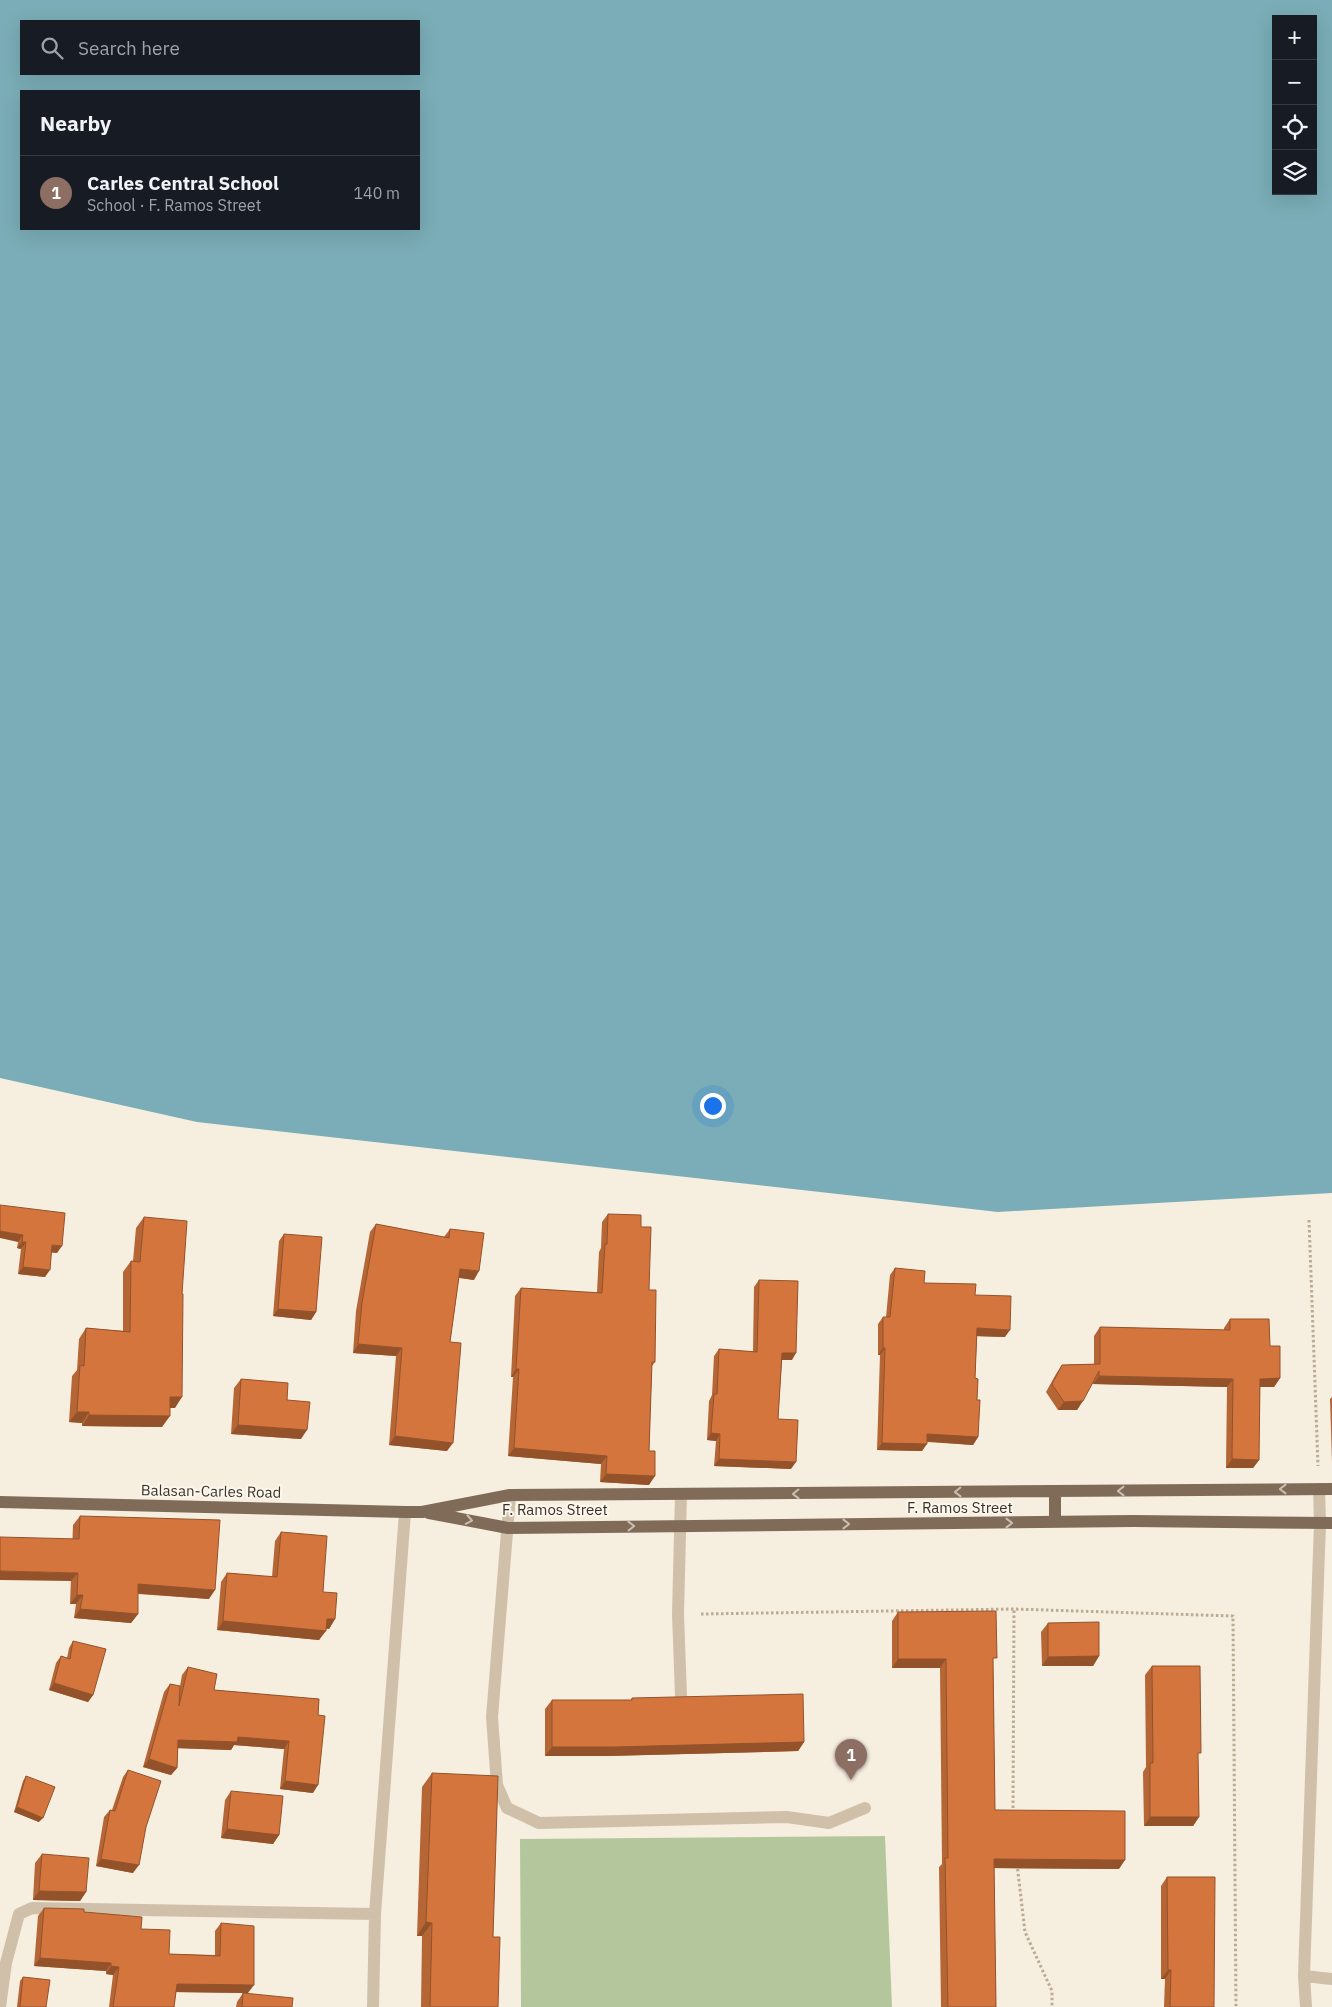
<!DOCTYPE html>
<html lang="en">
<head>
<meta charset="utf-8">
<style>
  body { margin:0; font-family:"IBM Plex Sans",sans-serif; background:#242831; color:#f1f3f6 }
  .controls { position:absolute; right:15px; top:15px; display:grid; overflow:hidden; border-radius:0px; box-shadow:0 5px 20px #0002 }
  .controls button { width:45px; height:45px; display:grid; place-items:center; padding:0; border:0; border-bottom:1px solid #363941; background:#171b24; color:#f1f3f6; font:25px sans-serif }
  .you { position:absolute; left:712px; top:1105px; width:18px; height:18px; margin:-12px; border:4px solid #fff; border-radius:50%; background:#1a73e8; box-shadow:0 0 0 8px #1a73e833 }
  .badge { display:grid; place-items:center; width:32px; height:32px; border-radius:50%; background:#90acb4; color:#fff; font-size:16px; font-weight:700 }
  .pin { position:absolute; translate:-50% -41px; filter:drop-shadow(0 1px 2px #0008) }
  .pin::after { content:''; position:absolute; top:26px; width:18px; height:15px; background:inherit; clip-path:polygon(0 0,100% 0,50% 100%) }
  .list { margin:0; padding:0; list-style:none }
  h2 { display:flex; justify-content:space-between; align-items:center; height:65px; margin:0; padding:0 20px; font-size:21px }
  h2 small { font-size:16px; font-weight:400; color:#9ea1a6 }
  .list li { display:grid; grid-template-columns:32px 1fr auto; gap:15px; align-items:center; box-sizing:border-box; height:75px; padding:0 20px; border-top:1px solid #363941 }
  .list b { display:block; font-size:19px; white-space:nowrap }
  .list p { margin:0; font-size:16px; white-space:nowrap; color:#9ea1a6 }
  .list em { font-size:16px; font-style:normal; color:#9ea1a6 }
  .icon { flex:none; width:28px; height:28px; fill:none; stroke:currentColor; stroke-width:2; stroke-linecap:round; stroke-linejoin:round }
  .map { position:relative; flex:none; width:1332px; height:2007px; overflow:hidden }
  .search { position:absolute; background:#171b24; box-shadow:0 5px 20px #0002; left:20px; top:20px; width:400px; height:55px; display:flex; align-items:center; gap:12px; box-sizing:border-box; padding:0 18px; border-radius:0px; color:#9ea1a6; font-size:19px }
  .panel { position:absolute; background:#171b24; box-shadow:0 5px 20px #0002; left:20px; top:90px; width:400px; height:140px; border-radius:0px }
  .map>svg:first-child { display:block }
  .green { fill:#b4c79c }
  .water { fill:#7aadb7; fill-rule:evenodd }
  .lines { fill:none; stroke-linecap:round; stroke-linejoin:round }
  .path { stroke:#bcaa92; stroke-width:3; stroke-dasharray:2.5 2.5; stroke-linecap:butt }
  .minor { stroke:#d0c0a9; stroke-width:12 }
  .major { stroke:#806b59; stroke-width:12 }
  .wall { fill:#b66535 }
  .shaded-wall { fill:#94522b }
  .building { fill:#d4753e; stroke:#94522b }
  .oneway { stroke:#cabfb2 }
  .labels { text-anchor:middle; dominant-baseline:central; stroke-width:4; stroke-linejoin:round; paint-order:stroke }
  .street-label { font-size:15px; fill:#3c3229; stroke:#fcf7ed }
</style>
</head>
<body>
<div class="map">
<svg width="1332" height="2007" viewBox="0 0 1332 2007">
  <rect width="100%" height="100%" fill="#f6eedf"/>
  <path class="green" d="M885 1836 892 2007H521L520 1839Z"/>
  <path class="water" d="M0 0H1332V1193L998 1212 197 1122 0 1078ZM1276 19H1313V191H1276ZM21 21H419V74H21ZM21 91H419V229H21Z"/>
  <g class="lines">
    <path class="path" d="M1309 1220 1318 1466
      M701 1614 1014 1609 1233 1616 1236 2007
      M1013 1813 1014 1609
      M1017 1864 1025 1932 1052 1991V2007"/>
    <path class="minor" d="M510 1495 492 1717 497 1785 507 1808 539 1823 787 1817 829 1823 865 1808
      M681 1495 678 1614 681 1696
      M1304 1976 1332 1979
      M0 2007 6 1963 19 1914 32 1908 375 1914
      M373 2007 375 1914 405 1512
      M1306 2007 1304 1976 1320 1523 1319 1489"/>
    <path class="major" d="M0 1502 405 1512H422L510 1495 1332 1489
      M429 1513 508 1528 1133 1521 1332 1523
      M1055 1522V1491"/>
  </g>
  <path class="wall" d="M0 1205 57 1253 51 1252 45 1277 18 1274 21 1249 17 1248 18 1242Z
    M608 1214 641 1227 649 1290 655 1362 652 1366 649 1451V1485L600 1482 601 1464 508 1456 513 1377H511L515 1296 521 1288 597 1293 599 1252 601 1248 602 1222Z
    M144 1217 182 1294 175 1408H170L162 1427 82 1426V1423L69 1422 72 1376 77 1370 79 1339 86 1328 123 1331V1272L131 1261H133L136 1228Z
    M376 1224 444 1237 450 1229 474 1280 459 1278 450 1342 447 1451 389 1445 396 1356 353 1353 356 1311 370 1232Z
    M284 1234 316 1312 311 1320 273 1316 279 1241Z
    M895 1268 924 1283 975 1295 1005 1337 977 1336 975 1378 978 1437 973 1445 927 1442 922 1451 877 1450 880 1355H878V1324L883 1317H886L890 1275Z
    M759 1280 792 1360H782L778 1419 791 1469 714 1466 716 1441 707 1440 709 1401 712 1395 714 1356 719 1349 753 1352 754 1287Z
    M1230 1319 1270 1346 1280 1378 1274 1387H1260L1259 1460 1253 1468H1226L1227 1387 1093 1384V1382L1077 1410H1058L1046 1392 1056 1374 1062 1365 1094 1364V1336L1100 1327 1224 1330V1328Z
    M241 1379 287 1400 301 1439 231 1434 234 1388Z
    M1332 1397V1462L1330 1399Z
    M80 1516 209 1599 138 1594V1614L131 1623 74 1618 76 1604H70L73 1525Z
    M281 1532 323 1592 335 1619 329 1629 326 1628 319 1640 217 1630 221 1582 227 1573 272 1577 275 1541Z
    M898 1612 993 1663 995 1810 1119 1869 994 1868 996 2007H941L939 1867 942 1864 940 1668H892V1621Z
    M1048 1623 1099 1656 1093 1666H1042L1041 1632Z
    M73 1641 93 1695 88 1702 49 1690 56 1663 61 1656 67 1658 69 1648Z
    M1152 1666 1198 1758 1199 1817 1193 1826H1144L1143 1772 1146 1767 1145 1675Z
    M188 1667 214 1690 319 1699 313 1793 280 1789 284 1749 234 1745 231 1750 178 1748 177 1768 171 1775 143 1767 164 1692 170 1684 180 1686 182 1675Z
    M632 1698 804 1742 798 1751 607 1756H545V1709L552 1700H631Z
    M128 1770 146 1827 133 1873 96 1866 104 1817 110 1810H112L123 1777Z
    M432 1773 493 1937 498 2007H421L422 1936H417L422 1787Z
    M26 1776 39 1822 14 1812 23 1781Z
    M231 1791 279 1835 273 1844 221 1838 225 1800Z
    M42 1854 86 1892 80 1901 33 1900 35 1863Z
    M1167 1877 1214 2007H1164L1165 1979H1161V1886Z
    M44 1908 84 1912 141 1929 169 1954 215 1955V1931L221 1923 248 1993 176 1992 174 2007H109L113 1975 106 1974V1971L34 1966 38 1916Z
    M23 1977 46 2007H17L20 1981Z
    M243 1993 292 2007H236L237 2002Z"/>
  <path class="shaded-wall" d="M0 1231 23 1235 18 1242 0 1238Z
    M22 1242H26L21 1249 17 1248Z
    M52 1245 62 1246 57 1253 47 1252Z
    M23 1267 50 1270 45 1277 18 1274Z
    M460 1269 479 1271 474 1280 455 1277Z
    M278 1309 316 1312 311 1320 273 1316Z
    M977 1328 1010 1330 1005 1337 972 1336Z
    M358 1344 402 1348 396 1356 353 1353Z
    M883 1348H885L880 1355H878Z
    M782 1353H796L792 1360H778Z
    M516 1369H519L513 1377H511Z
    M1099 1376 1233 1379 1227 1387 1093 1384Z
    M1280 1378 1274 1387H1254L1260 1379Z
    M170 1397H182L175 1408H162Z
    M1083 1401 1077 1410H1058L1064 1402Z
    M77 1412H89L82 1423 69 1422Z
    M89 1415 170 1416 162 1427 82 1426Z
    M238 1425 307 1430 301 1439 231 1434Z
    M711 1433 720 1434 716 1441 707 1440Z
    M927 1434 978 1437 973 1445 922 1441Z
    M395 1436 453 1443 447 1451 389 1445Z
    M882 1443 927 1444 922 1451 877 1450Z
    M514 1448 607 1456 601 1464 508 1456Z
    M719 1459 796 1462 791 1469 714 1466Z
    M1232 1459 1259 1460 1253 1468H1226Z
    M606 1474 655 1476 649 1485 600 1482Z
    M0 1571 78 1573 71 1581 0 1580Z
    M138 1584 215 1590 209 1599 132 1593Z
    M77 1595H83L76 1604H70Z
    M80 1609 138 1614 131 1623 74 1618Z
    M327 1619H335L329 1629 320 1628Z
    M223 1621 326 1631 319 1640 217 1630Z
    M1099 1656 1093 1666H1042L1048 1657Z
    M898 1659H946L940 1668H892Z
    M54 1683 93 1695 88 1702 49 1690Z
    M238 1737 289 1741 284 1749 234 1745 231 1750 172 1748 178 1740Z
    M804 1742 798 1751 607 1756H545L552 1747Z
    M149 1759 177 1768 171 1775 143 1767Z
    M285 1781 318 1785 313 1793 280 1789Z
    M17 1807 43 1818 39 1822 14 1812Z
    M1150 1817H1199L1193 1826H1144Z
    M227 1829 279 1835 273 1844 221 1838Z
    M101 1859 139 1865 133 1873 96 1866Z
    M994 1859 1125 1860 1119 1869 987 1868Z
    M39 1891 86 1892 80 1901 33 1900Z
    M426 1922 432 1923 422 1936H417Z
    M40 1958 111 1963 106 1971 34 1966Z
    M111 1966 119 1967 113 1975 106 1974Z
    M1168 1970H1171L1165 1979H1161Z
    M177 1984 254 1985 248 1993 171 1992Z"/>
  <path class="building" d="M0 1205 65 1213 62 1246 52 1245 50 1270 23 1267 26 1242H22L23 1235 0 1231Z
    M608 1214 641 1215V1227H651L649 1290H656L655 1362H652L649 1451H655V1476L606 1474 607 1456 514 1448 519 1369H516L521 1288 602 1293 605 1244H607Z
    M144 1217 187 1221 182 1294H183L182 1397H170V1416L89 1415V1412H77L80 1365 84 1366 86 1328 130 1332 131 1261 140 1262Z
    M376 1224 449 1238 450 1229 484 1233 479 1271 460 1269 450 1342 461 1343 453 1443 395 1436 402 1348 358 1344 362 1303Z
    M284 1234 322 1237 316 1312 278 1309Z
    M895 1268 925 1271 924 1283 976 1284 975 1295 1011 1296 1010 1330 977 1328 975 1378 978 1379 977 1400H980L978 1437 927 1434V1444L882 1443 885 1348H883V1317H890Z
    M759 1280 798 1281 796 1353H782L778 1419 798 1420 796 1462 719 1459 720 1434 711 1433 714 1394H717L719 1349 757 1352Z
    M1230 1319H1269L1270 1346H1280V1378L1260 1379 1259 1460 1232 1459 1233 1379 1099 1376V1371L1083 1401 1064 1402 1052 1384 1062 1365 1100 1364V1327L1230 1330Z
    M241 1379 288 1383 287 1400 310 1402 307 1430 238 1425Z
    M80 1516 220 1520 215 1590 138 1584V1614L80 1609 83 1595H77L78 1573 0 1571V1537L79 1539Z
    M281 1532 327 1536 323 1592 337 1593 335 1619H327L326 1631 223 1621 227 1573 277 1577Z
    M996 1611 997 1658H993L995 1810 1125 1811V1860L994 1859 996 2007H948L945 1858H948L946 1659H898V1612Z
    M1099 1622V1656L1048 1657V1623Z
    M73 1641 106 1649 93 1695 54 1683 61 1656 70 1659Z
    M1152 1666H1200L1201 1753H1198L1199 1817H1150V1763H1153Z
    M188 1667 217 1674 214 1690 319 1699 318 1715 325 1716 318 1785 285 1781 289 1741 238 1737 237 1742 178 1740 177 1768 149 1759 170 1684 180 1686 179 1706Z
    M803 1694 804 1742 614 1747H552V1700H632V1698Z
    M128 1770 161 1781 146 1827 139 1865 101 1859 110 1810 115 1811Z
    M432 1773 498 1776 493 1937H500L498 2007H430L432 1923 426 1922Z
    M26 1776 55 1787 43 1818 17 1807Z
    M231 1791 283 1796 279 1835 227 1829Z
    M42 1854 89 1858 86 1892 39 1891Z
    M1167 1877H1215L1214 2007H1170L1171 1970H1168Z
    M44 1908 84 1909V1912L142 1917 141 1929 170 1930 169 1954 220 1956 221 1923 254 1926V1985L177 1984 174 2007H113L119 1967 111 1966V1963L40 1958Z
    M23 1977 50 1980 46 2007H20Z
    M243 1993 293 1998 292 2007H242Z"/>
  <defs><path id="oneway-chevron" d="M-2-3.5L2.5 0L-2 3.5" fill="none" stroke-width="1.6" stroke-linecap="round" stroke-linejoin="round" transform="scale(1.25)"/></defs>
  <g class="oneway">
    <use href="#oneway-chevron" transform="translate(1283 1489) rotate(180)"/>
    <use href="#oneway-chevron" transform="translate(1121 1491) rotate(180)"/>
    <use href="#oneway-chevron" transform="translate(958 1492) rotate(179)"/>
    <use href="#oneway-chevron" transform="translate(796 1494) rotate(179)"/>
    <use href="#oneway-chevron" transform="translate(469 1520) rotate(11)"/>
    <use href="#oneway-chevron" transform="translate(1009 1523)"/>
    <use href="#oneway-chevron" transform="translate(846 1524)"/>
    <use href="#oneway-chevron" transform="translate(631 1526) rotate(-1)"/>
  </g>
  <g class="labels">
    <g class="street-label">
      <text transform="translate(211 1491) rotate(1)">Balasan-Carles Road</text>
      <text x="960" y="1507">F. Ramos Street</text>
      <text x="555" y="1509">F. Ramos Street</text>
    </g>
  </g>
</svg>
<div class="controls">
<button>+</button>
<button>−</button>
<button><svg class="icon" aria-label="locate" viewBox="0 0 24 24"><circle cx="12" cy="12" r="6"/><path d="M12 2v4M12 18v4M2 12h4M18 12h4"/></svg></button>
<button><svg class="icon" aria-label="layers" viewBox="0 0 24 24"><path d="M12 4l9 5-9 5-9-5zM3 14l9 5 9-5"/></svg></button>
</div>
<div class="you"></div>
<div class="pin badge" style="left:851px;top:1780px;background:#8d6e63">1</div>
<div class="search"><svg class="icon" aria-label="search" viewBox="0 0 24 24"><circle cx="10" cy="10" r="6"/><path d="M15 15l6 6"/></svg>Search here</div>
<section class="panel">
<h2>Nearby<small></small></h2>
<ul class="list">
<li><span class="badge" style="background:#8d6e63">1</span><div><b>Carles Central School</b><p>School · F. Ramos Street</p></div><em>140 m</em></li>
</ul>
</section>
</div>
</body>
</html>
